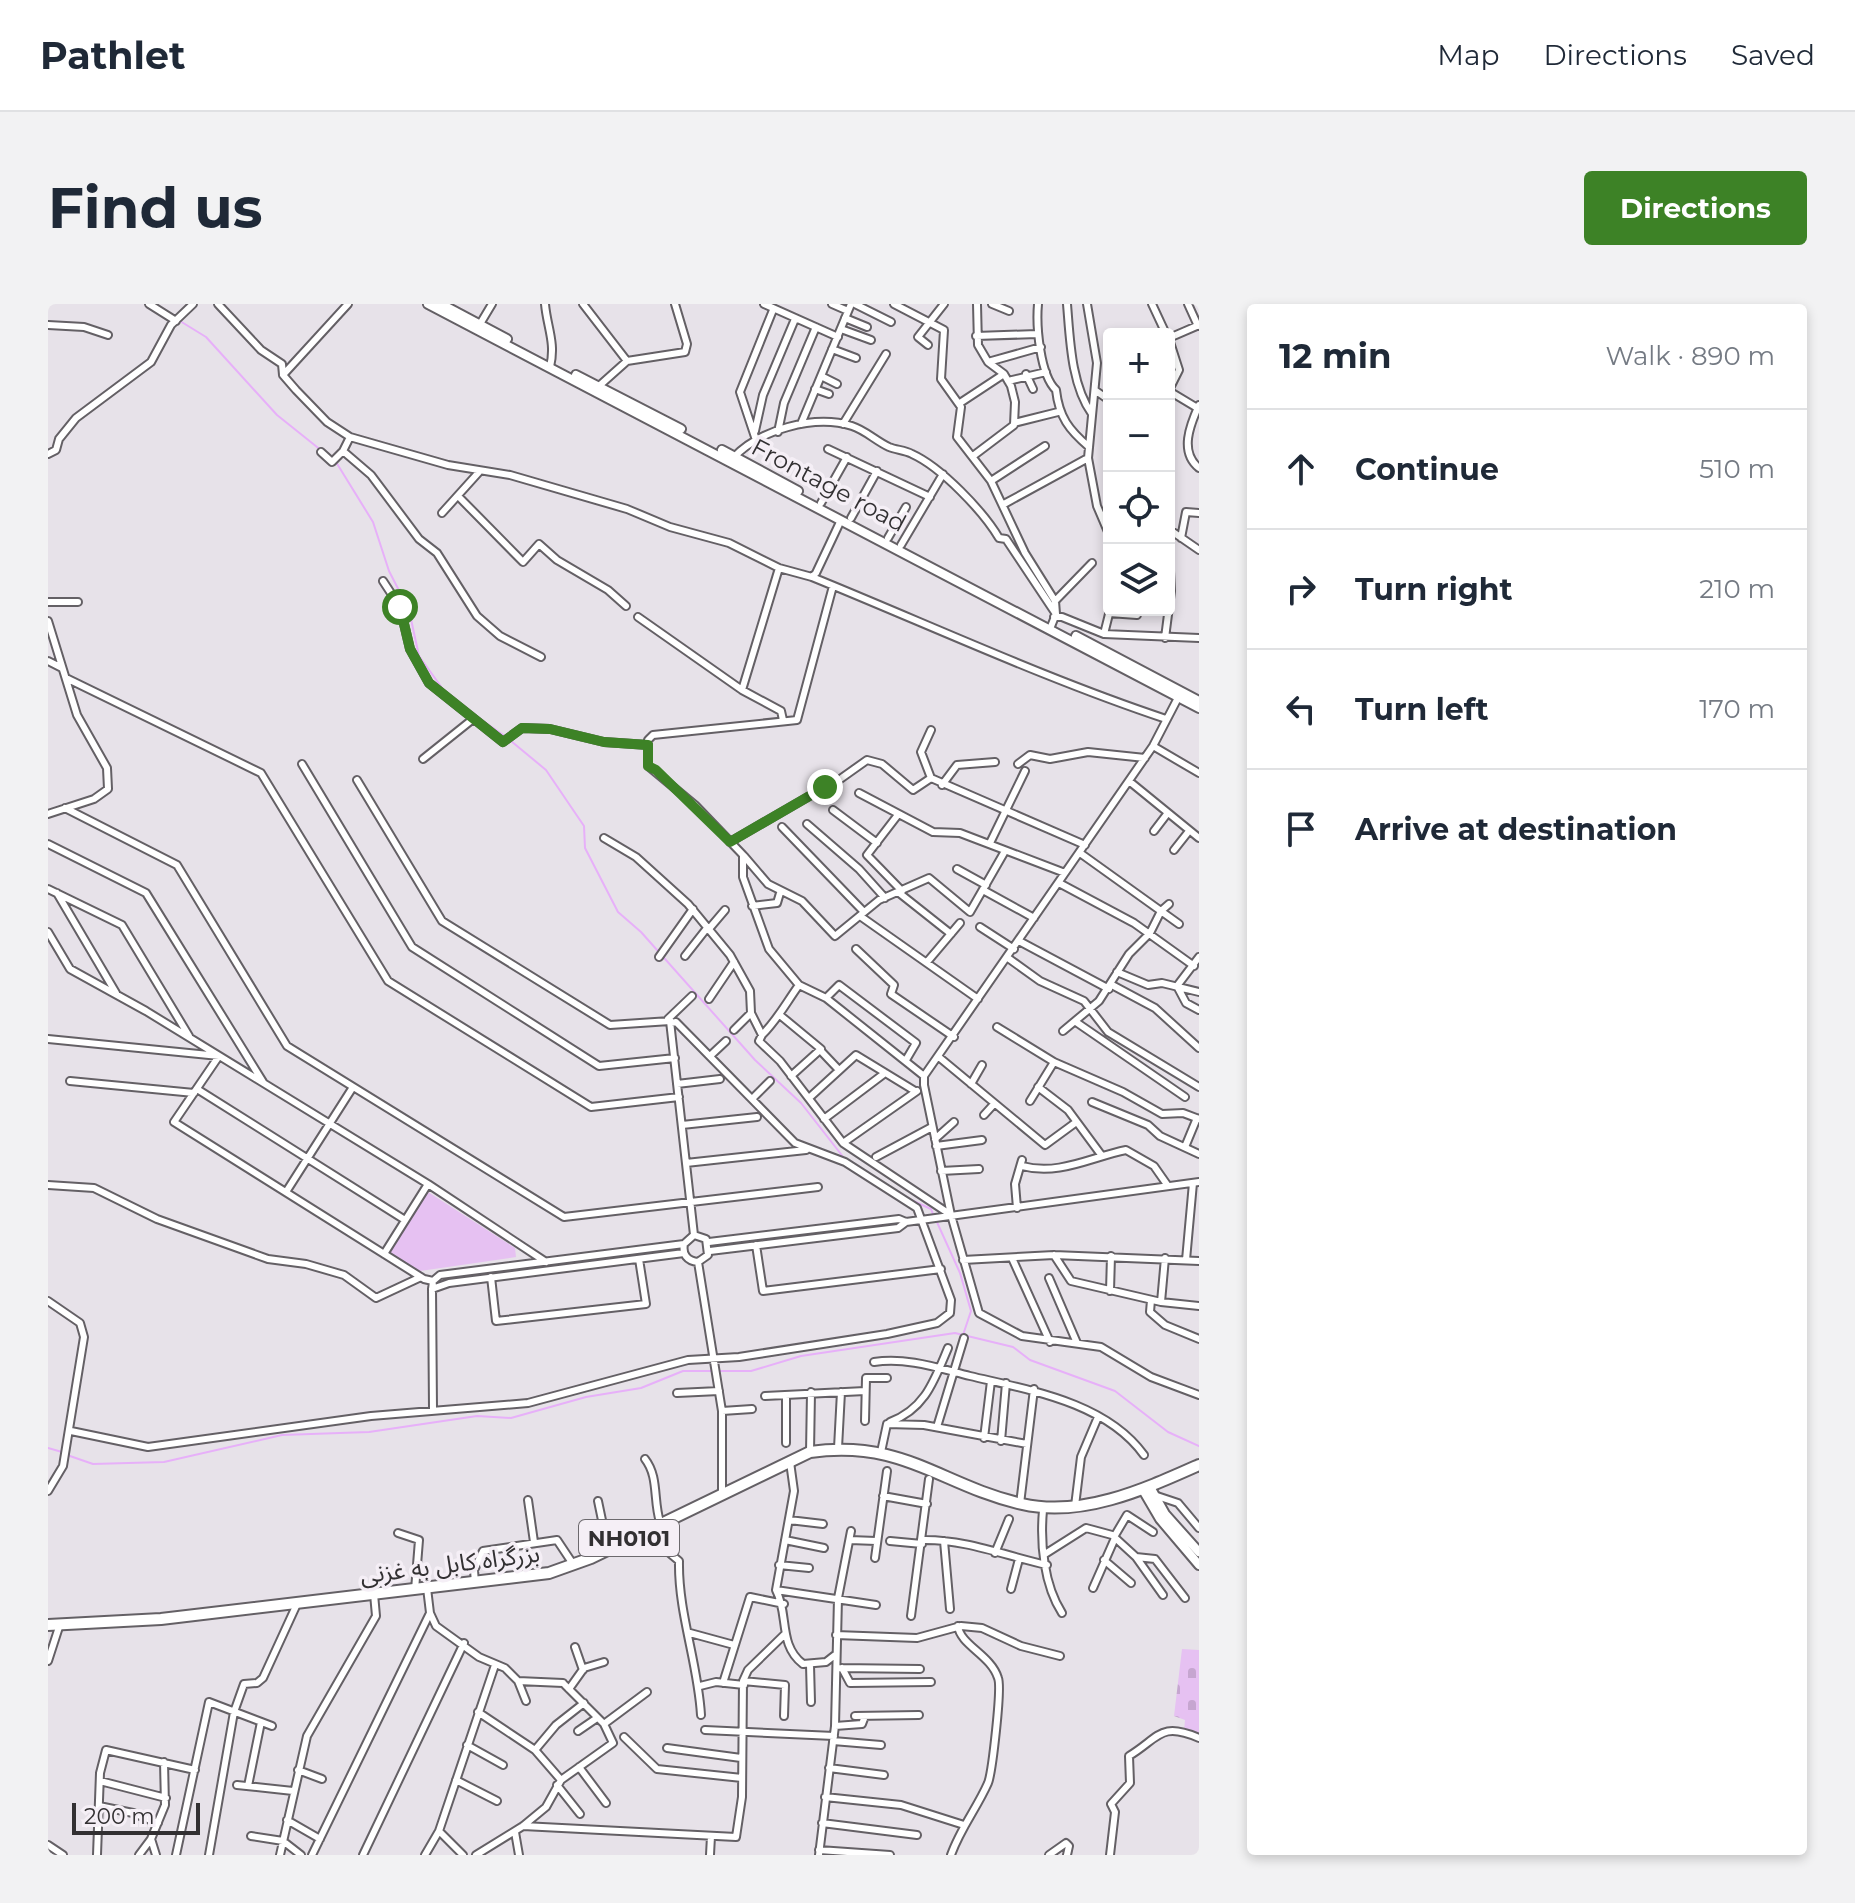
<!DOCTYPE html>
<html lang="en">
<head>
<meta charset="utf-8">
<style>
  body { margin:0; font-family:Montserrat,"Noto Sans Arabic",sans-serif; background:#f2f2f3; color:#1f2937 }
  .controls { position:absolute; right:24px; top:24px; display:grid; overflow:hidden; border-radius:8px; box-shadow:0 4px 12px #0003 }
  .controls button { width:72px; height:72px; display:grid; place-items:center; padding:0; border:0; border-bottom:2px solid #e0e1e3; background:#fff; color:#1f2937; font:40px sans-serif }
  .scale { position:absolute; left:24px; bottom:20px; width:128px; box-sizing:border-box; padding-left:8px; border:4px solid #323032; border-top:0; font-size:22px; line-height:28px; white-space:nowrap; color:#323032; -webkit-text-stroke:6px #f5eff6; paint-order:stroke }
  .stop { position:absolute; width:24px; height:24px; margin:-18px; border:6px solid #3d8226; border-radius:50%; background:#fff }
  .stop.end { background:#3d8226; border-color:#fff; box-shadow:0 2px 8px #0008 }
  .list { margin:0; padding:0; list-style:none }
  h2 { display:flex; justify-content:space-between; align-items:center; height:104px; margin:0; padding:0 32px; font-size:34px }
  h2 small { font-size:26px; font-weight:400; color:#747a83 }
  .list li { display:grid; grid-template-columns:52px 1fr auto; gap:24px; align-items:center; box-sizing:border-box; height:120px; padding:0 32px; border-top:2px solid #e0e1e3 }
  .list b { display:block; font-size:30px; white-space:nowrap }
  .list em { font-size:26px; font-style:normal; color:#747a83 }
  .icon { flex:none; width:44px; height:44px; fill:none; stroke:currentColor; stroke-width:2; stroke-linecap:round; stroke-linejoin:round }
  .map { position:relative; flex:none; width:1151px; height:1551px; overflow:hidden; border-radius:8px }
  header { display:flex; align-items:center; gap:48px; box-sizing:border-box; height:112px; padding:0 40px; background:#fff; border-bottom:2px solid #e0e1e3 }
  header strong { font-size:38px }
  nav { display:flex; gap:44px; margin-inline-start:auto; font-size:28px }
  .intro { display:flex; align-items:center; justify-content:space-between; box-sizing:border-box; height:192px; padding:0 48px }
  h1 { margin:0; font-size:56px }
  .button { padding:20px 36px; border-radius:8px; background:#3d8226; color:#fff; font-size:28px; font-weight:700 }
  main { display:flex; gap:48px; padding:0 48px }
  aside { flex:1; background:#fff; border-radius:8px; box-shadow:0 4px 12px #0003 }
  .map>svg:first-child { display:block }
  .green { fill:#e6c1f2 }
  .cemetery { fill:url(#cemetery-stones) }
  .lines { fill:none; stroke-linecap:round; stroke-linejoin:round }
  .stream { stroke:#e7b0f9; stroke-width:2 }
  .minor-casing { stroke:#646065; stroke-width:10 }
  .major-casing { stroke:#646065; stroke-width:12 }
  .highway-casing { stroke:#646065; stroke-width:14 }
  .minor { stroke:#fff; stroke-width:6 }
  .major { stroke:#fff; stroke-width:8 }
  .highway { stroke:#fff; stroke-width:10 }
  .route { stroke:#3d8226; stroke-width:10 }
  .labels { text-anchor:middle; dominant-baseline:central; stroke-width:7; stroke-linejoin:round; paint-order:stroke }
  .shield { fill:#f5eff6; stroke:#6c696d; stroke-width:2 }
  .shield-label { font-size:22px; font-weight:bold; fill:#323032 }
  .street-label { font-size:24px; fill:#323032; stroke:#f5eff6 }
</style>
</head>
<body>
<header>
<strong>Pathlet</strong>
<nav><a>Map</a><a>Directions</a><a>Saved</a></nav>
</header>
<div class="intro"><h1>Find us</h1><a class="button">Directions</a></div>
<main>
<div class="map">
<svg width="1151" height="1551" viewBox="0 0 1151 1551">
  <defs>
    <pattern id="cemetery-stones" width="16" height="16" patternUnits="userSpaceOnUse" patternTransform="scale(2)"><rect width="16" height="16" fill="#e6c1f2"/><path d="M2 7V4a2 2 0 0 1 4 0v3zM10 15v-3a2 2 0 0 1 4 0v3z" fill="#c6a6d0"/></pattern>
  </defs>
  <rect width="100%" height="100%" fill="#e7e2e9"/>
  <path class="green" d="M380 888 467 944 468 953 372 967 341 948Z"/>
  <path class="cemetery" d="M1134 1345 1151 1346V1433L1136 1427 1137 1416 1126 1412Z"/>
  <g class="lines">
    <path class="stream" d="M132 17 158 33 229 111 274 147
      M288 158 325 218 341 267 361 306 371 352 397 388
      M424 409 458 433
      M463 437 498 466 536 522 537 544 570 608 593 628 707 756 753 799 796 854
      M861 895 883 905 885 910
      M888 916 912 969 923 1007 915 1031
      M0 1144 14 1148
      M19 1151 45 1160 116 1158 234 1131 321 1128 429 1112 463 1114 538 1093 593 1084 635 1067H703L753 1052 907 1029 965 1043 982 1056 1067 1087 1120 1128 1151 1142"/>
    <g class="minor-casing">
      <path id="minor" d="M101 0 128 17
        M170 0 213 46 234 60 235 71 248 86 279 118 302 133 400 161 462 171 579 205 622 223 681 239 731 264 764 273 768 269 793 216
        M497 0C499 23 508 39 502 63
        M535 0 579 57
        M716 0 790 33
        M784 0 800 7
        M807 0 843 18
        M846 0 896 26 893 75 913 103 909 133 943 177 977 249 1007 297 1008 310 1002 325
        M944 0 961 7
        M990 0C988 22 992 71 1008 86 1011 113 1021 126 1041 143
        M1019 0C1022 35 1023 81 1044 110
        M1039 0 1049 59 1040 154 1049 202 1061 230
        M1104 0 1118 30
        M1140 0 1150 22
        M797 14 819 23
        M432 20 444 0
        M0 21 36 23 60 31
        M793 25 823 36
        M928 32 989 30
        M1121 34 1151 21
        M1121 35 1131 66 1121 86
        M880 41 870 33 896 0
        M784 45 808 54
        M940 58 993 43
        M978 70 985 85
        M235 71 300 0
        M773 72 789 80
        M960 77 998 68
        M551 82 579 57 637 48 639 40 627 0
        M767 85 781 90
        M1048 87 1061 96
        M1121 87 1151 105
        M912 99 956 70
        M1151 101C1142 121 1131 148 1151 164
        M966 119 1010 108
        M753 120 803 0
        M795 120 838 50
        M707 127 715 91 747 15
        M730 128 736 99 768 23
        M302 133 295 147 323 171 371 235 389 249 429 312 452 332 493 353
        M708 136 692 88 725 6
        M780 145 882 193
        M273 148 284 158 295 147
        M0 150 8 146 11 135 28 114 103 58 123 21 145 0
        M925 152 966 121 967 98 963 82 956 70 940 58 930 41 929 0
        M685 154C711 126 766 110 804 122 817 126 828 137 841 143 848 146 857 146 864 150 893 163 935 207 951 234L958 235 1008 310
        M943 177 997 142
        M410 192 475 258 491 240 509 256 560 286 578 302
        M773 199 799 153
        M956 200 1040 154
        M394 209 431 168
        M803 214 829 167
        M1121 219 1122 226 1151 246
        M840 234 858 203
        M1133 234 1138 208 1151 209
        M853 241 895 170
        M764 273C882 321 998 375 1118 415
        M335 277 352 303 362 345 381 379 455 438 474 424 502 425 556 438 600 441
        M785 282 749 416 605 431 600 436V462L647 501 695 551V573L721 645 751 681 778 694 876 772
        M1007 297 1044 259
        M0 298H30
        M1061 309 1089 311V306
        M590 313 694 386 733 407 735 416
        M1006 313H1014L1056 330 1151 334
        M0 317 29 411 59 464 60 485 46 495 0 510
        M1056 330 1062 306
        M1117 334 1123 287 1121 247
        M0 357 14 364
        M18 374 213 469 340 677 543 803 631 793
        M694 386 731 264
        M1132 390 1105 442 876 772V781L903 911 931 1009 974 1032 1053 1043 1103 1073 1151 1091
        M883 426 873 448 883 474 1037 541
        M1105 442 1151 469
        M375 455 425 415
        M254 460 364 643 551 762 627 754
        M970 460 982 451 1002 455 1040 448 1097 454
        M309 476 394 617 562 721 622 717 646 931
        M1081 477 1151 534
        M788 478 819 456 834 460 865 486 883 474
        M894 481 909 461 947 458
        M811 489 885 528 912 529 1017 569
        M17 504 129 561 239 742 516 913 770 883
        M785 506 829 539
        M849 512 819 551 854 587
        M759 520 811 565 837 594
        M734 523 816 608
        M1106 527 1119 510
        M556 534 588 553 640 600 682 651 702 687 703 709 714 731 711 737 732 757 795 839 903 911
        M682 538 777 483
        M942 539 977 467
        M0 540 98 589 215 778
        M1126 546 1141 527
        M1032 549 1131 620
        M696 552 720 580 754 597 787 632 831 596 881 574 922 608 957 547
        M909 565 938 581
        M1011 579 1086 619 1146 662
        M0 585 74 621 141 732
        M935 586 986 614
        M850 588 903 630
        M9 589 68 689
        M704 602 729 599 732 589
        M812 612 930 695
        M932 623 966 645
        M660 626 677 606
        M0 628 22 665 98 707 380 880 498 958
        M971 637 1061 685
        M808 645 846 681 843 690 906 733
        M637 652 659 624
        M611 653 645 605
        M960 654 992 677 1036 697 1060 728 1151 783
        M879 658 912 619
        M1069 668 1100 681 1114 679 1151 688
        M1064 681 1107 704 1151 744
        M1129 682 1151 653
        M1129 682 1138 699 1151 706
        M778 694 791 681 868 739 858 756
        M661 695 686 658
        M733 712 773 745 743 772
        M620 715 644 692
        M1028 718 1137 793
        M949 723 1006 758 1075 788 1114 810 1135 809 1151 815
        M686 726 703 709
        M1015 727 1051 697 1081 650 1102 629 1113 607 1121 600
        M714 731C730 715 738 699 751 681
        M0 735 171 752 126 818 376 975 385 977
        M773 747 791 766
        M662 752 678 737
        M892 754 997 841 1027 819
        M22 777 146 789
        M629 780 672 775
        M923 780 934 761
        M990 783 1020 806 1054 852
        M149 785 357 916
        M761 794 808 751 867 787
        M704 795 722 777
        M982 797 1006 758
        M1044 798 1100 821 1112 832 1151 850
        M936 811 946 800
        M776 815 837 769
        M634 821 709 813
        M887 835 906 818
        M795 839 869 787
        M888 842 934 836
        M1137 843 1149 814
        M828 853 884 823
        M638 859 758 846
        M974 862C1011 872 1043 853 1078 846L1106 862 1120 882
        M893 867 931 865
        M0 881 46 884 109 915 220 955 258 960 296 971 328 994 373 973
        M238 888 305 783
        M969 904 967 880 974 856
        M661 938 851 915 858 918 1151 878
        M708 941 715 987 893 965
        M662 947 850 924 858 918
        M336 950 380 880
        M1006 951 1023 977 1113 998 1151 1002
        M964 954 1002 1038
        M915 956 1006 951 1151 957
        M1138 956 1145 879
        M650 958 674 1107V1190
        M443 973 448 1017 598 1000 591 955
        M1001 974 1029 1039
        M384 985 401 979 636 949
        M1062 987 1063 952
        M1103 996 1102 1008 1117 1021 1151 1035
        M0 997 32 1019 36 1033 15 1162 0 1187
        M1113 998 1117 954
        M826 1058C859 1053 890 1064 922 1072 981 1086 1058 1098 1096 1151
        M629 1089 671 1087
        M738 1091V1139
        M717 1092 817 1087
        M385 1105 384 985 385 977 392 971 636 940 646 931 658 935 660 951 650 958C639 957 634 950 636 940
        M674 1107 704 1105
        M817 1117 818 1074H839
        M842 1118C877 1105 886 1077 900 1044
        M839 1120 876 1121 979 1140
        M889 1123 916 1034
        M23 1127 100 1143 323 1112 480 1099 640 1056 691 1053 839 1030 889 1019 902 1009 903 996 869 904 797 858 747 839 628 718 623 719
        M936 1134 943 1077
        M953 1137 958 1079
        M790 1144 793 1088
        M762 1148 763 1088
        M833 1148 839 1120
        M597 1155C611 1173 605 1196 612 1218
        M742 1158 746 1187 728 1286C741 1310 730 1341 755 1360L778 1358 787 1351
        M1106 1191 1130 1199 1151 1224
        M835 1192 879 1200
        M480 1196 486 1238
        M550 1197 560 1245
        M972 1200 986 1085
        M1027 1202 1033 1153 1050 1113
        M1000 1204 995 1206C992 1240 996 1281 1014 1309
        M741 1216 775 1220
        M601 1225 607 1237 631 1257C630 1309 650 1359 653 1411
        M350 1229 371 1236 367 1286
        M1066 1233 1079 1211 1105 1228
        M737 1236 776 1244
        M802 1236 828 1237
        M874 1236C917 1235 958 1252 999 1261
        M842 1237 874 1240
        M896 1237 902 1305
        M947 1249 961 1215
        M997 1250 1038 1224 1064 1231 1088 1253 1107 1255 1137 1294
        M1088 1253 1115 1291
        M827 1254 839 1167
        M1056 1256 1083 1279
        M731 1261 761 1264
        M427 1279 426 1266 435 1247 509 1236 525 1260
        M379 1284 382 1309 388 1322 431 1353 457 1364 470 1377 478 1397
        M1045 1284 1067 1234
        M963 1285 971 1255
        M728 1286 828 1301
        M863 1312 881 1175
        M642 1329 686 1341
        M788 1331 869 1334 913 1322 934 1324 973 1342 1012 1352
        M527 1343 535 1366
        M0 1357 11 1323
        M762 1361 763 1398
        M791 1364 872 1365
        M794 1364 802 1379 883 1378
        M470 1377 515 1379
        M695 1377 737 1381 736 1412
        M675 1379 702 1293 736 1300
        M652 1382 668 1378 696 1381
        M521 1385 536 1364 556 1358
        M430 1408 487 1446 513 1476
        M807 1412 871 1411
        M556 1420 599 1388
        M787 1422 814 1420 817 1412
        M657 1426 786 1432
        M530 1427 549 1414
        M576 1433 609 1465 694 1474
        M785 1437 833 1441
        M419 1441 455 1461
        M619 1444 693 1454
        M487 1446 508 1421 536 1399
        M531 1463 558 1499
        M781 1464 836 1471
        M250 1466 274 1475
        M408 1476 449 1497
        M52 1477 118 1494
        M189 1481 245 1487
        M509 1481 532 1510
        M200 1482 213 1418
        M777 1493 853 1501 916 1521
        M51 1502 85 1509 110 1519
        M239 1516 272 1535
        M774 1519 869 1531
        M475 1522 688 1533 694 1493 695 1377 700 1366 736 1331
        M391 1527 415 1551
        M467 1528 471 1551
        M203 1532 235 1537 253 1551
        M103 1535 108 1551
        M0 1541 15 1551
        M771 1546 842 1551
        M49 1551 52 1469 58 1446 147 1466
        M91 1551 103 1535 117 1501 116 1458
        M128 1551 161 1398 224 1422
        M161 1551 186 1408 196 1380 209 1379 215 1374 249 1300
        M232 1551 259 1432 328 1312 326 1290
        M264 1551 382 1309
        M315 1551 416 1339
        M377 1551 391 1527 447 1361
        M428 1551 475 1522 498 1503 513 1476 565 1439 556 1420 517 1381
        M662 1551 663 1532
        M771 1551 787 1422 790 1294 803 1227
        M903 1551C912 1525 929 1504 940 1479 944 1469 954 1384 950 1374 943 1351 912 1341 910 1322
        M1001 1551 1018 1539 1021 1542 1019 1551
        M1062 1551 1067 1508 1063 1500 1082 1479 1081 1452C1111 1434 1112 1417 1151 1434"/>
    </g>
    <g class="major-casing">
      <path id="major" d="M380 0 1151 404
        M393 0 459 35
        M528 71 633 125
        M674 146 750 187
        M1028 332 1151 397
        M1102 1183 1117 1210 1151 1248
        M1095 1186 1112 1215 1151 1261"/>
    </g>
    <g class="highway-casing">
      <path id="highway" d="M0 1321 113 1315 501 1269 543 1254 762 1148C856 1135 892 1181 974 1200 1034 1214 1097 1185 1151 1161"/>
    </g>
    <use href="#minor" class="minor"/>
    <use href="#major" class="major"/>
    <use href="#highway" class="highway"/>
  </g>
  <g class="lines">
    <path class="route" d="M352 303 362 345 381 379 455 438 474 424 502 425 556 438 600 441V462L608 466 682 538 777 483"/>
  </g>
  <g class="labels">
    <rect class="shield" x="531" y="1216" width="100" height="36" rx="6"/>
    <g class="shield-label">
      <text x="581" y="1234">NH0101</text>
    </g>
    <g class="street-label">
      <text transform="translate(781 181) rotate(28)">Frontage road</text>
      <text transform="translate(402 1260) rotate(-7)">بزرگراه کابل به غزنی</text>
    </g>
  </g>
</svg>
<div class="controls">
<button>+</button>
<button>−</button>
<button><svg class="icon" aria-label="locate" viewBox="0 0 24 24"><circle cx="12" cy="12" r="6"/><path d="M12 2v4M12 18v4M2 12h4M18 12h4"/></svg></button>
<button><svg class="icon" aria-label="layers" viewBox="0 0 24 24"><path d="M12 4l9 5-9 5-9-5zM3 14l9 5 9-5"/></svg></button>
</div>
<div class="scale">200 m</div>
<div class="stop" style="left:352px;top:303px"></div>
<div class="stop end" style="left:777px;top:483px"></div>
</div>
<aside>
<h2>12 min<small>Walk · 890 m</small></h2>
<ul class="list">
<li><svg class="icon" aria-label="ahead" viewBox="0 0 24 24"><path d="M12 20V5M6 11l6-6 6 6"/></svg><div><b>Continue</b></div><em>510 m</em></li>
<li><svg class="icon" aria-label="right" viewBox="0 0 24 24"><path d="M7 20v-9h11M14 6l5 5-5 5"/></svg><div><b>Turn right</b></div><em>210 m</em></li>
<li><svg class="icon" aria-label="left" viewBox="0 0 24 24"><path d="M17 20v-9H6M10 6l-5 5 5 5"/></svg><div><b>Turn left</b></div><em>170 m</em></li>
<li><svg class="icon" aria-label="arrive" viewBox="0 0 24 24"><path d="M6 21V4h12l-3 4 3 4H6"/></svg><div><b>Arrive at destination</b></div></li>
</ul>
</aside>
</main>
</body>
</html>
